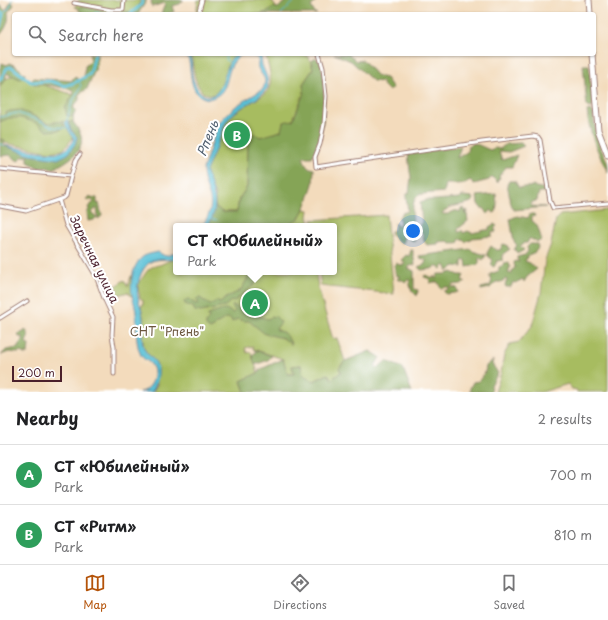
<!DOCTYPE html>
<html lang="en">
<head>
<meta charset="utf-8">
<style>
  body { margin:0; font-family:"Playpen Sans",sans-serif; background:#f6f6f6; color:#202124 }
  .scale { position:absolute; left:12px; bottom:10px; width:50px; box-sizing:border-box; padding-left:4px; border:2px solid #4a1f2b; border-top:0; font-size:11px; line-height:14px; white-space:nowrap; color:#4a1f2b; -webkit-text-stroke:3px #fff; paint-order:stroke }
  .you { position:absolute; left:413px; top:231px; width:14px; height:14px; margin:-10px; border:3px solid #fff; border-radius:50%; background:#1a73e8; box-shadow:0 0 0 6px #1a73e833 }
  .badge { display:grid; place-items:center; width:26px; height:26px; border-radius:50%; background:#b45309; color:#fff; font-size:13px; font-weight:700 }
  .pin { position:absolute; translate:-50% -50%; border:2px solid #fff; box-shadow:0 1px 4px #0006 }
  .popup { position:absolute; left:173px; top:223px; width:164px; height:52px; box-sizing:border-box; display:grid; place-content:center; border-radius:4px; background:#fff; filter:drop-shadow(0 1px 3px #0005); font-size:13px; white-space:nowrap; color:#757577 }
  .popup b { font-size:15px; color:#202124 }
  .popup::after { content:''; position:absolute; left:50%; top:100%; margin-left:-8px; border:8px solid transparent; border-top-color:#fff }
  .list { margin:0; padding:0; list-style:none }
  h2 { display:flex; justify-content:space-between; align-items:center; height:52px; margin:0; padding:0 16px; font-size:17px }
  h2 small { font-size:13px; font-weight:400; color:#757577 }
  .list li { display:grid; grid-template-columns:26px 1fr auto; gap:12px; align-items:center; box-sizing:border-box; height:60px; padding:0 16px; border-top:1px solid #e0e0e0 }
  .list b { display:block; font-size:15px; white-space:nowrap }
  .list p { margin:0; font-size:13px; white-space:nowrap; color:#757577 }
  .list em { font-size:13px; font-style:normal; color:#757577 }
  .icon { flex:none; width:22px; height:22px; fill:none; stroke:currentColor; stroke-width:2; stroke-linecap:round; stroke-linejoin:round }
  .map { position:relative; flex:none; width:608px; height:392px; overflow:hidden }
  .search { position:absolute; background:#fff; box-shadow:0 1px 3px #0004; left:12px; right:12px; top:12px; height:44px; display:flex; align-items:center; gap:10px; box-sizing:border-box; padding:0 14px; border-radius:4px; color:#757577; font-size:15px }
  .sheet { height:172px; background:#fff }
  nav { display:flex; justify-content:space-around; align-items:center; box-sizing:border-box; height:56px; border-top:1px solid #e0e0e0; background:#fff; font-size:11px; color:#757577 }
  nav a { display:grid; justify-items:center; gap:2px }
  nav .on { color:#b45309 }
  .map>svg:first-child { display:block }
  .green { fill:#a7bc61; stroke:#786e46 }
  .forest { fill:#85a457; stroke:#686241 }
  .water { fill:#58bfd5; stroke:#516f80 }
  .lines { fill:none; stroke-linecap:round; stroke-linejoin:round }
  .stream { stroke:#58bfd5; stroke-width:1 }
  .river { stroke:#58bfd5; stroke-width:3 }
  .minor-casing { stroke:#9e7d74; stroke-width:5 }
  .highway-casing { stroke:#9e7d74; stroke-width:7 }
  .minor { stroke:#fff; stroke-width:3 }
  .highway { stroke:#fff; stroke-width:5 }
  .labels { text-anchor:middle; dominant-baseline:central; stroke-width:4; stroke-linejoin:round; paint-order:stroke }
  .street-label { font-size:12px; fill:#4a1f2b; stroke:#fff }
  .park-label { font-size:12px; fill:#6b563e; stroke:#fff }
  .water-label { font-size:13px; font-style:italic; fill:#505f6f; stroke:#fff }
</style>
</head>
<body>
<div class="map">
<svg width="608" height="392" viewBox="0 0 608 392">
  <rect width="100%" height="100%" fill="#fff"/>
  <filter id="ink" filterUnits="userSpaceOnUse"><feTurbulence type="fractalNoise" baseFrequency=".025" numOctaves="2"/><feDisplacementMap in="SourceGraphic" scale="8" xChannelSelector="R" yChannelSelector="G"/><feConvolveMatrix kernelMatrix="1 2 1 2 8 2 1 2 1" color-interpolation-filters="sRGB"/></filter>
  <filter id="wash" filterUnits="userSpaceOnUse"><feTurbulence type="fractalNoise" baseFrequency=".012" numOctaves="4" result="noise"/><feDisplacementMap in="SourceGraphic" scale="16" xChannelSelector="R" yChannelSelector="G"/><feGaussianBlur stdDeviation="0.9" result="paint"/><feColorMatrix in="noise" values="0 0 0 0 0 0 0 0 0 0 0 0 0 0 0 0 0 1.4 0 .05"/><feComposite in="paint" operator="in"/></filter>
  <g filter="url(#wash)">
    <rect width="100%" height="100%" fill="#f3dbbc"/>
    <path class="green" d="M79 0H142L132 14H90L75 7Z
      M198 0H271L276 7 272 14H196Z
      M191 54H242C230 61 227 76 224 89L212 95 203 93C193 80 194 70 191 54Z
      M266 54H302L309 57 313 69 303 84 304 92 293 120 281 131 260 137 248 145 247 187 239 199 237 212H222L215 206V195L207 176 206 171 223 131C227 106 268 101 270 85 272 74 267 64 266 54Z
      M14 75 74 95 73 138 63 150 50 152 0 142V82Z
      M304 209 309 210 308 217 311 226H291L290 224 297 218 298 219Z
      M608 210V392H577V390L572 389 568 384 542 392H495L501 373 504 355 510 344 519 342 532 326 541 293 545 260 551 244 556 219 560 215Z
      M386 215 394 294 321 286 319 272H334V226H313L312 220Z
      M176 259V272H199L200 273 203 272H316L318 288 332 336 334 339 337 338 345 361 339 368 341 372 332 379 328 374 314 381 303 375 301 365 292 366 294 374H287L283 359 253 349V346L245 348 247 353 251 352 258 373 241 381 245 392H152L157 385 156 363 144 349 142 335 143 317 141 306 143 305V300L140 298 139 292 138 291 139 282C143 278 145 273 149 269 154 265 159 266 164 263 168 261 171 260 176 259Z
      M131 276H132V297L128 292 118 295 116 293 118 289 115 287 124 280 128 286Z"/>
    <path class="forest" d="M141 0H147L138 14H92L85 13 79 11V7C89 6 98 10 108 11 111 12 114 11 118 11 132 11 133 16 141 0Z
      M151 0H183V1L180 4 172 6 174 12 169 13V14H161L165 4 164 3 152 7Z
      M287 0H306L307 2 313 0 315 3 311 6 314 12 317 14H260L266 12 273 7 278 8Z
      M11 1 14 5 8 12C10 20 6 29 0 35V5L6 11Z
      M89 54H97V65L87 89 79 94V100L73 107 76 111 72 117 67 116 65 108 74 93 73 90 50 85H36L31 82 34 78C47 80 59 79 72 81L73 78 75 77 79 80 84 78 85 66 91 60Z
      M334 54H348L356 61 363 60 377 76 386 78 393 88 389 91 383 85 382 82 373 81 351 61Z
      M316 58 321 62 323 76 324 96 323 122 319 144 312 157H303L307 167 314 169 313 184 306 205 298 220 297 219 290 224 291 226H212L211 224 207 226 212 219 215 206 222 212H237L239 199 247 187 248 145 254 133 260 137 281 131 283 122 293 120 304 93 303 84 313 69 311 61Z
      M2 63 7 65 10 63 16 66 25 74 24 78 20 79 6 73V78L0 87V68Z
      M583 65H589L593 107 590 108 587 107Z
      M19 110 32 115 47 123 63 121 64 128 60 130 47 131 37 123 21 118H9L0 122V117L4 116 5 113 10 111Z
      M590 110 593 112C594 123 596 135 600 146 605 158 608 158 608 173 598 153 589 133 587 111Z
      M72 121C94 145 74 158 53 169L45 167 39 168 28 162V156L22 157 18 161 10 155 0 156V139L5 140 3 145 30 155 68 154 77 137C72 132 70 129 69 122Z
      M474 143 490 150 495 148 500 149 506 144 521 143 524 146 509 152 499 151 502 160 517 155 512 167H506L499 176 500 178 497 180 498 183 492 177 489 180 474 184 470 180 465 184H446L444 192C438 193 424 193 419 195 408 201 414 230 415 241L409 239 410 229 405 227 407 235 403 236 404 241 401 243 397 241 390 232 394 230 395 223 398 227 400 224 399 217 402 213 408 211 406 197V195L409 193 411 177 410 172 408 154 461 146 457 158 467 152 468 146Z
      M509 181H515L519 188C524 186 527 188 532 186 537 188 541 187 548 190L547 192H539L537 201 531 202V206L546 207 514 210C509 203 510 194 507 185Z
      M496 194 497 205 496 212 494 213 490 210 488 214 486 213 484 208H481L478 204 477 196Z
      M90 196 91 197 97 198V204L99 203 102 216 98 219 97 208 91 213 97 217 94 220 88 221 87 212 89 210 88 207 94 202 92 199 89 201 86 199Z
      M462 196 472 197 473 201C462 207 452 203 442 213L443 214C445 214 446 214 448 214 453 212 455 209 460 212L461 208H463L465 215 466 210 468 211 467 215 468 221 458 229V232H460L462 230 463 233 468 231 472 233 485 230H489V227L494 224 497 226 494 229 496 230 495 233 492 231V236L472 238 470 241 468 240 466 242 463 239H460L458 243H450L448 241 438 242V244L427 245 424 241 423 234 421 232 420 224 422 223 420 202 426 200H435L460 198Z
      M530 214H534L535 216 532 217V221C539 224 539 234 542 240L537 242 535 240H532L530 238 527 243H524L520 246 524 250 517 254V252L514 250 517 245 514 242 510 219 517 216 528 218Z
      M503 244 507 245 508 248 510 249 503 254V260L497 261 494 267 491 265 493 260 488 256 487 253 491 246 496 250H500Z
      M530 244H537L538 248C535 254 527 255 525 261L530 263 537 269 527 277 524 282 523 279 515 283 513 282 511 287H506L505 285 507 280 506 279 501 282H496L490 288 481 290V288L490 286 492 280 490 278V274L499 271V267L502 266 504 263 509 262 510 267 508 273 512 274V270L515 268 514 263 515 261 519 262 517 259V257L525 255 528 251 527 247Z
      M471 249 472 251 486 255 483 260 479 257V263L477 265 467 267 466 260 462 261V267L455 266 448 271 445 265 441 269 437 266 431 269 421 270 418 267 425 264 426 260 420 258 419 256Z
      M411 250H413C412 256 415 259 415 265L410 266 408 268 414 271V289L418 290 417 296 411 290 409 279 405 282 403 280H398L397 279 400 276H397L395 272V264L396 263 400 265H404L405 262 401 260 406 255 409 256Z
      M259 272H263L254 285 233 302 231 301 224 307 211 310 201 312 195 311 193 307 185 304 184 301 188 299 196 304 199 303 196 299 200 298 210 305 216 301 220 303 226 298 241 290 250 274Z
      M452 272 459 275H464L462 280 466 282C461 285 457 284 452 285V287L457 288 458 292 455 293 446 294 444 291 449 289V287H445L441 289 438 282H434L430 283V279L424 277 425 275 429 276 433 279 434 276 436 279 438 274H446Z
      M233 305 240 309 242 308 248 309 250 313 267 319 275 316 281 322 276 329 286 334 292 345 283 338 265 334 249 321H245L237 319 232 322 231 319 226 318 216 324 214 327 210 329 206 326V322L209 319 208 315 226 309 233 313 235 311 232 306Z
      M25 329C31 338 28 335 26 343L29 345 28 354H24L21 352 18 353 9 352 1 355 6 350 18 348 19 344 23 341V337H19L18 334 24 332Z
      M253 349 272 356 268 360 255 365 252 355 256 352Z
      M370 351 380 357 375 366 378 368 386 361 403 368 412 392H245L241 381 260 372 259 370 283 359 288 374H294L292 366 301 365 303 375 314 381 328 374 332 379 341 372 339 368 345 361Z
      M493 360 492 364 498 373 491 385 492 390 490 392H470V388L473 382 479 381 485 372 486 366Z"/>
    <path class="water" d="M187 54 190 55C192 62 191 72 193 79 195 85 199 94 206 96 224 99 224 67 232 58 236 54 239 54 243 54 220 66 236 92 209 99 186 96 193 69 187 54Z
      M248 54 261 55 262 65 267 77 268 87C257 105 227 108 223 131L206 171 207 176 209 178C214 197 220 208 207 226H202C221 199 203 194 203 169L218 125 224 117 236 106 263 89C268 77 262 77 258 68 257 64 259 61 258 58Z
      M67 120 72 132 77 137 75 144 68 154 58 159 30 155 3 145C14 147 55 156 63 151 67 149 72 144 74 140 71 132 66 129 65 121Z
      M158 252 165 256 176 253V259C168 261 156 257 149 263 140 270 136 286 138 297 139 304 143 310 143 318 144 328 140 338 144 348 146 354 153 358 156 363 161 371 157 384 152 392H140C150 391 158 376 152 366 149 360 142 360 140 353 135 341 137 326 136 313 136 307 133 301 132 295 130 283 132 264 144 256 148 254 154 253 158 252Z"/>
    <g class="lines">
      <path class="stream" d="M3 14 10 7 12 0
        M281 14 296 0
        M226 54V60L229 62
        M0 117 17 113 36 119 53 127 66 128
        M67 120 72 102 81 87 79 80
        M0 144 3 145
        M212 219 217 220"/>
      <path class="river" d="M0 12 3 14 0 27
        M95 14H99
        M130 14 141 5 143 0
        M0 80 7 68 12 67 31 82 50 81 65 86 76 82 90 74 95 54"/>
    </g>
  </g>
  <g filter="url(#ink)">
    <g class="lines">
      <g class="minor-casing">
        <path id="minor" d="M74 3 111 10H123L124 0
          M198 14 202 0
          M319 54 323 68 326 96 324 124 320 144 315 157 316 167 482 142 533 136 538 137 540 140 550 201 553 208 608 203
          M0 169 71 176
          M59 200 66 225 96 276 104 298 113 317 112 335 114 347V374
          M0 206 26 211 64 198 66 196 71 176 76 160 80 154
          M0 318 27 301"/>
      </g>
      <g class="highway-casing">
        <path id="highway" d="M589 0 590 14
          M592 54 598 130 608 156"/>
      </g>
      <use href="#minor" class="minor"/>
      <use href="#highway" class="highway"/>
    </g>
  </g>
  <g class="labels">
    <g class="street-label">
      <text transform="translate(95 259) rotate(64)">Заречная улица</text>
    </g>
    <g class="park-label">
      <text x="167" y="331">СНТ "Рпень"</text>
    </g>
    <g class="water-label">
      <text transform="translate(207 138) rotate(-68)">Рпень</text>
    </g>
  </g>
</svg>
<div class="scale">200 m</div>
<div class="you"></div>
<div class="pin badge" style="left:255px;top:303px;background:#2e9e5b">A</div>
<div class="popup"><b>СТ «Юбилейный»</b>Park</div>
<div class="pin badge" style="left:237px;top:135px;background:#2e9e5b">B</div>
<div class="search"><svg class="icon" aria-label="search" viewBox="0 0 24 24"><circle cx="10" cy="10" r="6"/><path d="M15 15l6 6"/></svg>Search here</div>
</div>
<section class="sheet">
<h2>Nearby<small>2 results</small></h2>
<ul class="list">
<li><span class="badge" style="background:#2e9e5b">A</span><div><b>СТ «Юбилейный»</b><p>Park</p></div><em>700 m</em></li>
<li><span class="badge" style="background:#2e9e5b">B</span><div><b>СТ «Ритм»</b><p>Park</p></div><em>810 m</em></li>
</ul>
</section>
<nav>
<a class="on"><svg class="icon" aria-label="map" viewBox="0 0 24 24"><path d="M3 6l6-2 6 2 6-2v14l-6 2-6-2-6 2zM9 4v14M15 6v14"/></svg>Map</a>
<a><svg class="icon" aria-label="directions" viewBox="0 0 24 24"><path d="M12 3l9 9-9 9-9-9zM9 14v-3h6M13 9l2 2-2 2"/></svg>Directions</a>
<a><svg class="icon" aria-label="saved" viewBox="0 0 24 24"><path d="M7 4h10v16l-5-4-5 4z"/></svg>Saved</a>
</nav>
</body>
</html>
